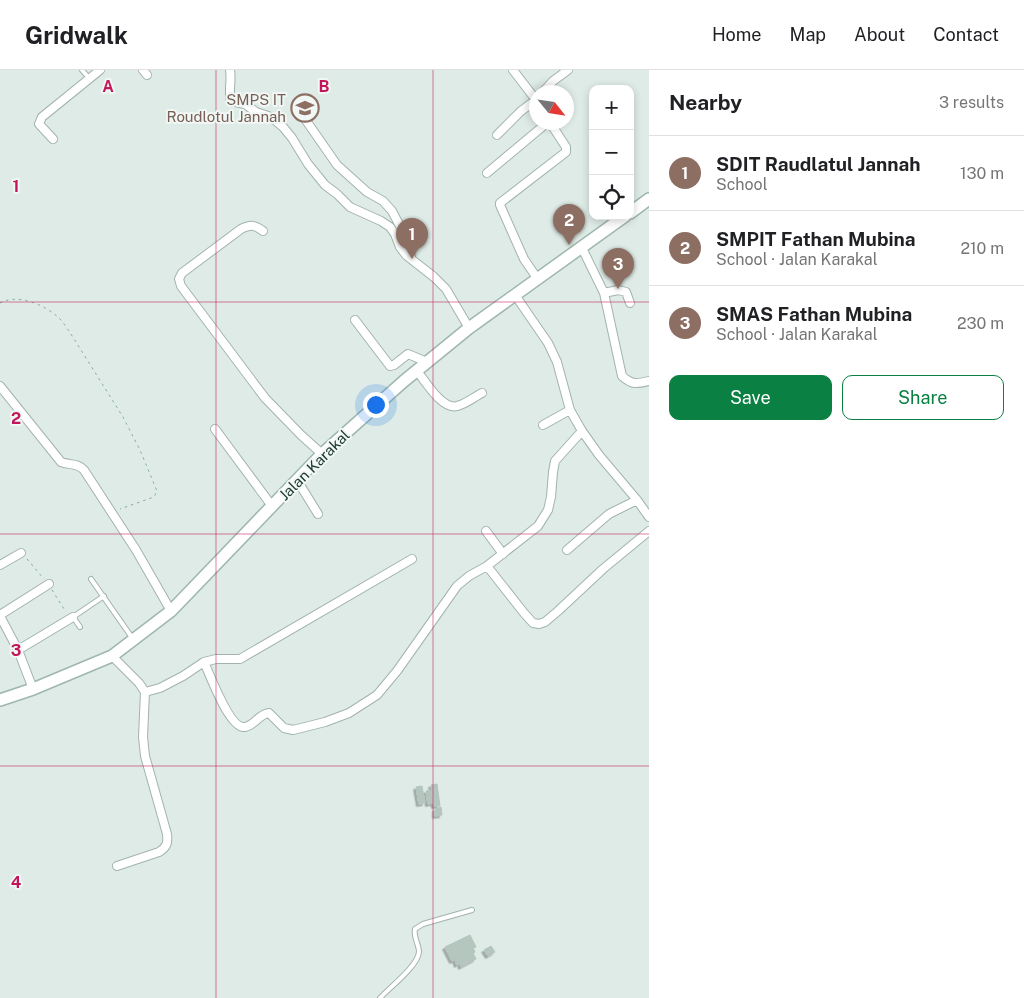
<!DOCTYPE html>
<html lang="en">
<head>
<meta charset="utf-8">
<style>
  body { margin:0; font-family:"Public Sans",sans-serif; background:#f2f2f2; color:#202124 }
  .controls { position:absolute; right:15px; top:15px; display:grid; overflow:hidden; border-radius:10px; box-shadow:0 2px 8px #0003 }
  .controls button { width:45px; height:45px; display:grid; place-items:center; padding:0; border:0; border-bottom:1px solid #e0e0e0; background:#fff; color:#202124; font:25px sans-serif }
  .compass { position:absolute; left:529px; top:15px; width:45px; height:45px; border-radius:50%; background:#fff; box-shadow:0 2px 8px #0003; rotate:120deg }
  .you { position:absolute; left:375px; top:334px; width:18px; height:18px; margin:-12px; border:4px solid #fff; border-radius:50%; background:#1a73e8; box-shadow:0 0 0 8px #1a73e833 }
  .badge { display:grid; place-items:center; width:32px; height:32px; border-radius:50%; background:#0b8043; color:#fff; font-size:16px; font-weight:700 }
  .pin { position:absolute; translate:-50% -41px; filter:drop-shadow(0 1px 2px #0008) }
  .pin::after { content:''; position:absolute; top:26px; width:18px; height:15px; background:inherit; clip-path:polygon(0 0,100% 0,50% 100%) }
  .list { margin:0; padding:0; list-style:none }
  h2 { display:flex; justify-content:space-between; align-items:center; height:65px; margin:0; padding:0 20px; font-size:21px }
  h2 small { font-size:16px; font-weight:400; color:#757577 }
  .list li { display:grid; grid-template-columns:32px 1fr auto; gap:15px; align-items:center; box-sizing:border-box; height:75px; padding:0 20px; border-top:1px solid #e0e0e0 }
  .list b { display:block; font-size:19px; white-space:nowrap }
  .list p { margin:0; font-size:16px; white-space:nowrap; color:#757577 }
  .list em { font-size:16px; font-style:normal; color:#757577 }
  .actions { display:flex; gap:10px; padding:15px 20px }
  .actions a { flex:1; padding:11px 0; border:1px solid #0b8043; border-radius:10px; text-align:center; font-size:18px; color:#0b8043 }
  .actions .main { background:#0b8043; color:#fff }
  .icon { flex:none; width:28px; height:28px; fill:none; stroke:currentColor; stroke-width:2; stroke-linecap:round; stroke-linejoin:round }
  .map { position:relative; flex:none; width:649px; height:928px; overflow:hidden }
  header { display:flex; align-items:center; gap:30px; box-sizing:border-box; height:70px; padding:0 25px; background:#fff; border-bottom:1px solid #e0e0e0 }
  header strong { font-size:24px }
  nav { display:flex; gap:28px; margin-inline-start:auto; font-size:18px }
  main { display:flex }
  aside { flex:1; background:#fff }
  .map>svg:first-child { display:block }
  .building { fill:#b5c6bf; stroke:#b2c4bd; filter:url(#shadow) }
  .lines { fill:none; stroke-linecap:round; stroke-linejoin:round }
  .service-casing { stroke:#a2b3ad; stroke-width:6 }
  .minor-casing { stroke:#a2b3ad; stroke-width:10 }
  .secondary-casing { stroke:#9eb7ae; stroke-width:14 }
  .path { stroke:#7fafa1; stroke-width:1; stroke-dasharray:2.5 4; stroke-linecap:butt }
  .service { stroke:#fff; stroke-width:4 }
  .minor { stroke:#fff; stroke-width:8 }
  .secondary { stroke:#fff; stroke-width:11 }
  .grid { fill:none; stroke:#c2185b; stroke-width:1; stroke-opacity:0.55 }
  .labels { text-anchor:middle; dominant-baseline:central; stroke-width:4; stroke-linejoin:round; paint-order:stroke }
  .education-label { font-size:15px; fill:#785e54; stroke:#f0f7f4; text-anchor:end }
  .street-label { font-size:15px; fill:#203b34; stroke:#f0f7f4 }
  .grid-label { font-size:16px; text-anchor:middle; font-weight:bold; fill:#c2185b; stroke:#f0f7f4; stroke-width:4; stroke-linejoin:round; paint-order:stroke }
</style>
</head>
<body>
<header>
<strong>Gridwalk</strong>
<nav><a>Home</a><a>Map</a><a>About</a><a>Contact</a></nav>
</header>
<main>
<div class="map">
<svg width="649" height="928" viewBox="0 0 649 928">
  <defs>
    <filter id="shadow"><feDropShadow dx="-2.5" dy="2.5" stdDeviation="0" flood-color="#0004"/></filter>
  </defs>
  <rect width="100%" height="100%" fill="#dfebe6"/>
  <path class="building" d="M437 714 440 736H434L431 715Z
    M422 716 425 733 419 734 416 717Z
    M430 720 433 733 428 734 426 721Z
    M441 737 442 745 435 746V739Z
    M470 865 476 877 473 878 475 882 473 883 476 889 461 897 460 893 457 895 455 890 452 891 445 877Z
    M491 876 495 882 488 886 484 880Z"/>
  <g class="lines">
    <g class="service-casing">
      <path id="service" d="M82 0 89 8
        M91 509 133 569
        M80 557 73 547 104 526
        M380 928C389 918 418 896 419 882 419 874 413 867 415 859L423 854 472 840"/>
    </g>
    <g class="minor-casing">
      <path id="minor" d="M143 0 147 5
        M230 0C232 10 228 22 231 31L245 34 256 42 271 47 283 57 292 68 308 94 325 115 337 124 350 137 381 151 390 157 395 164 400 177 406 185 434 207 446 219 469 258
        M513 0 536 30
        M543 22 553 11 568 0
        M305 49 337 95 367 122 383 131 392 141 402 160 412 190
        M497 65 521 41 536 30
        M53 69 39 54 42 47 100 0
        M487 103 548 52
        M263 161C255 155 251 154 241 159L182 203 179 209 181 216 265 328 301 365 322 384
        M582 178 604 223 622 306C632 315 637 314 649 311
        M537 208 524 189 500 135V133L566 82V77L551 54 548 52
        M604 223 618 220 626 222 630 233
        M515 225 548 273 557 292 570 340 582 361 599 385 637 430 649 447
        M355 250 390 296 394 295 408 284 427 292
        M417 301C426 312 442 340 457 336 466 334 474 327 482 323
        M0 316 61 392C69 395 78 393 84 400L136 480 171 541
        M543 355 570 340
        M215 359 272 436
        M297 410 318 444
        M486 461 503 484
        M567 480 609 444 637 430
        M0 495 21 483
        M487 496 524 543 533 553 539 554 545 552 558 541 603 499 649 461
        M0 545 49 514
        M0 546 18 580 33 619
        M18 580 73 547
        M112 586 139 613 145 622 160 618 183 606 204 592 216 589H240L412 489
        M204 592C210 605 230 660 245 657 255 655 259 644 269 643L284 658 293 660 325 652 349 643 377 625 397 601 457 516 469 506 487 496 538 456 548 440 551 427 553 402 555 391 582 361
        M117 796 159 782C167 777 168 773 167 764L145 686 143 667 145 622"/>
    </g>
    <g class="secondary-casing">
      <path id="secondary" d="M630 143 649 129
        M0 630 33 619 112 586 171 541 322 384 404 311 469 258 625 146"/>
    </g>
    <path class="path" d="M0 233C18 223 45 235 59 248 63 252 66 257 69 261L123 347 140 380 157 421 154 427 120 439
      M27 489 44 509
      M52 520 66 542"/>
    <use href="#service" class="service"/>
    <use href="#minor" class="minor"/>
    <use href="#secondary" class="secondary"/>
  </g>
  <path class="grid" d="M216 0V928M433 0V928M0 232H649M0 464H649M0 696H649"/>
  <defs>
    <g id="school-ring" transform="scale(1.4375)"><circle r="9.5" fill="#f0f7f4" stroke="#8d6e63" stroke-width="1.5"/><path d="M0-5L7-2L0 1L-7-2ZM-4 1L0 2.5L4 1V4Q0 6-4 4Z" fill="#8d6e63"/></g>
  </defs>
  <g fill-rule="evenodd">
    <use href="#school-ring" x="305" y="38"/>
  </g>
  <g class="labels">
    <g class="education-label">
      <text x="286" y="29">SMPS IT<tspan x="286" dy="17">Roudlotul Jannah</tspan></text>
    </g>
    <g class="street-label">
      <text transform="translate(314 395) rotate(-45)">Jalan Karakal</text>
    </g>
  </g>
  <g class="grid-label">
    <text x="108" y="22">A</text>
    <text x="324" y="22">B</text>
    <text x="16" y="122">1</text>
    <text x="16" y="354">2</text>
    <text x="16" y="586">3</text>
    <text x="16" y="818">4</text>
  </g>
</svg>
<div class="controls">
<button>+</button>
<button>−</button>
<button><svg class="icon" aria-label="locate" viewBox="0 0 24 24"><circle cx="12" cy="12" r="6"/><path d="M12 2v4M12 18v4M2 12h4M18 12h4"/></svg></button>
</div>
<svg class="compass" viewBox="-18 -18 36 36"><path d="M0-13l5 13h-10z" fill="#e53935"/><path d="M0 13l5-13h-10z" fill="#757577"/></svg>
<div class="you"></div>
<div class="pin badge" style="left:412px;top:189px;background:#8d6e63">1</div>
<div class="pin badge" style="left:569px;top:175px;background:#8d6e63">2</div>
<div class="pin badge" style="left:618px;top:219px;background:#8d6e63">3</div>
</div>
<aside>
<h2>Nearby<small>3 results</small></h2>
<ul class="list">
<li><span class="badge" style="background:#8d6e63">1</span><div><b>SDIT Raudlatul Jannah</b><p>School</p></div><em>130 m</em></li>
<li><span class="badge" style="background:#8d6e63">2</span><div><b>SMPIT Fathan Mubina</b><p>School · Jalan Karakal</p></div><em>210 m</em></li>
<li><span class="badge" style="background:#8d6e63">3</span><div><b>SMAS Fathan Mubina</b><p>School · Jalan Karakal</p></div><em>230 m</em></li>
</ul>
<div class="actions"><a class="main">Save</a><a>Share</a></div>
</aside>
</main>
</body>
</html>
